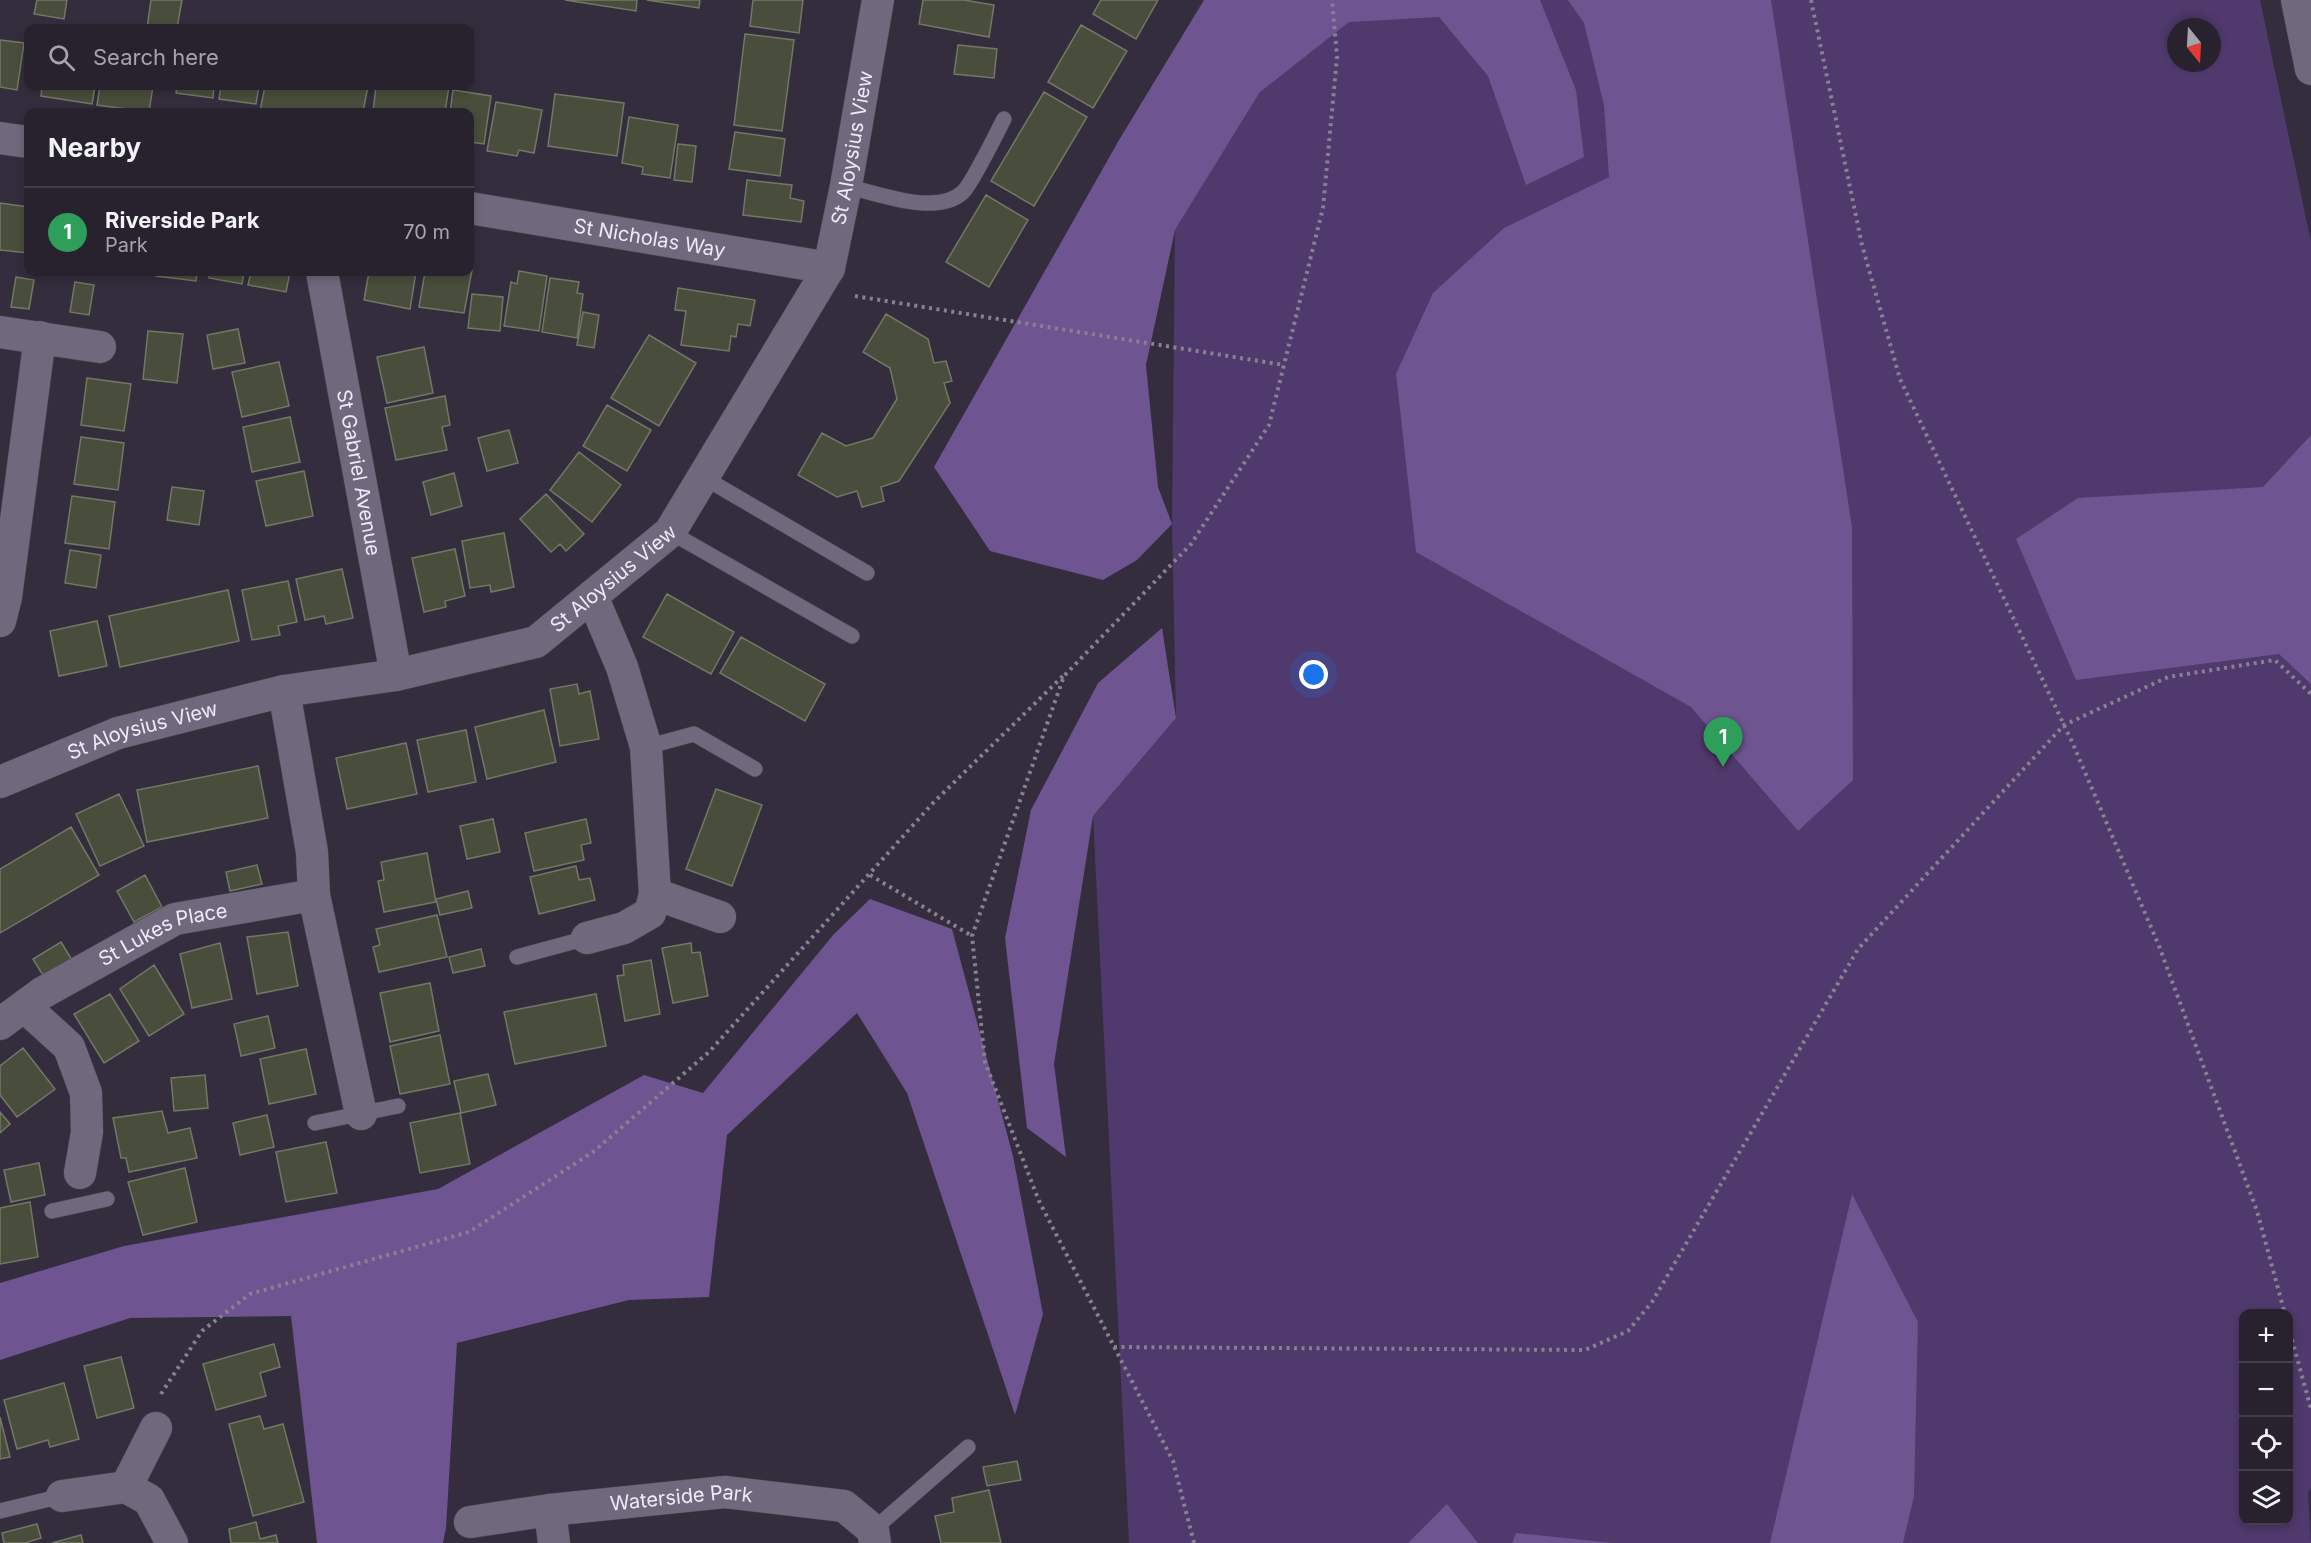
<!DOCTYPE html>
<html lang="en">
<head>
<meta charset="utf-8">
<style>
  body { margin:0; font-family:Inter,sans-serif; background:#332f3a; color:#f1f3f6 }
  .controls { position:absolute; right:18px; bottom:18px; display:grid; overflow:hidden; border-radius:12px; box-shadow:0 3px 9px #0003 }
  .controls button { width:54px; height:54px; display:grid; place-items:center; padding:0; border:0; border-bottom:2px solid #433f4a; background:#27222e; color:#f1f3f6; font:30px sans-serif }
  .compass { position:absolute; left:2167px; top:18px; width:54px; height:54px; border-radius:50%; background:#27222e; box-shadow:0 3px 9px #0003; rotate:162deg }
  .you { position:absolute; left:1314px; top:675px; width:21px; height:21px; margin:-15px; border:4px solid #fff; border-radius:50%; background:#1a73e8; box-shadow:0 0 0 9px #1a73e833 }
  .badge { display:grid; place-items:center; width:39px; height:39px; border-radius:50%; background:#a6c822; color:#fff; font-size:20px; font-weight:700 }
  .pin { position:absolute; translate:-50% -50px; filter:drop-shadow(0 2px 3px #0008) }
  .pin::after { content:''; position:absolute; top:32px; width:21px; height:18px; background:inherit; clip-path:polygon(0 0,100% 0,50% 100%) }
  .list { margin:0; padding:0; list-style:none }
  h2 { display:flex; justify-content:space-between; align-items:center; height:78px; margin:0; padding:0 24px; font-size:26px }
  h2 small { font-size:20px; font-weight:400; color:#a4a4aa }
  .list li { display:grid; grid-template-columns:39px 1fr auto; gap:18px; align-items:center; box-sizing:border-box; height:90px; padding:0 24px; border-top:2px solid #433f4a }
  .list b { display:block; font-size:22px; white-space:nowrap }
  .list p { margin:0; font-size:20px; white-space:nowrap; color:#a4a4aa }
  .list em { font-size:20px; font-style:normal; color:#a4a4aa }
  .icon { flex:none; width:33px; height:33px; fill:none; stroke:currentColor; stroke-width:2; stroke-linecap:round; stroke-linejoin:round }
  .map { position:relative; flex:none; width:2311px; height:1543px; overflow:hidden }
  .search { position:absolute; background:#27222e; box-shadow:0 3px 9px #0003; left:24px; top:24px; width:450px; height:66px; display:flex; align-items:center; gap:15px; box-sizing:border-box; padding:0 21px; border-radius:12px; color:#a4a4aa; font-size:22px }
  .panel { position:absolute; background:#27222e; box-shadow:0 3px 9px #0003; left:24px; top:108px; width:450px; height:168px; border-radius:12px }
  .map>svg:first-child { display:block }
  .green { fill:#50396c; fill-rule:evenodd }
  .forest { fill:#6e5490 }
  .building { fill:#484e3b; stroke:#727864; stroke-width:1.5 }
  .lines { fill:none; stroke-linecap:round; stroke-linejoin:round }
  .service-casing { stroke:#4f4856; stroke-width:16 }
  .minor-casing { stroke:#4f4856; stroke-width:33 }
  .path { stroke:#878190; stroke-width:4; stroke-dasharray:3 4.5; stroke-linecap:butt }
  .service { stroke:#70687c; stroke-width:15 }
  .minor { stroke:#70687c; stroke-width:32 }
  .labels { text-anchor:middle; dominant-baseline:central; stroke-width:5; stroke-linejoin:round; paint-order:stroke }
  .street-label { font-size:20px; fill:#efeaf6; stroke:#342d3e }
</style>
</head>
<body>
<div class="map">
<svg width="2311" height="1543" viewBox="0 0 2311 1543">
  <rect width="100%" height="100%" fill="#342d3e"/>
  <path class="green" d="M1282 0H2260L2311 242V1488L2308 1493 2311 1543H1129L1093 816 1176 718 1172 524 1175 230 1260 92ZM2176 27H2212V63H2176ZM2244 1314H2288V1520H2244Z"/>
  <path class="forest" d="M1204 0H1540L1576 90 1584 157 1526 185 1488 76 1439 17 1349 22 1260 92 1175 230 1146 365 1158 487 1172 524 1137 560 1103 580 990 551 934 467 1119 140Z
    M1568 0H1771L1852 527 1853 780 1798 831 1691 707 1416 552 1396 374 1433 293 1504 228 1609 177 1604 105 1584 23Z
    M2311 435V684L2279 654 2076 680 2016 539 2078 498 2263 487Z
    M1162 628 1176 718 1093 816 1054 1064 1066 1157 1027 1128 1005 938 1031 810 1098 683Z
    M870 899 952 929 1013 1156 1043 1314 1015 1415 907 1093 857 1013 727 1135 709 1297 629 1300 457 1343 446 1528 443 1543H317L291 1316 130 1318 0 1360V1283L124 1246 438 1189 644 1075 703 1093 834 934Z
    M1852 1194 1918 1322 1914 1496 1903 1543H1770Z
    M1447 1504 1478 1543H1408Z
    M1516 1533 1613 1543H1512Z"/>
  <path class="building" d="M37 0H67L64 19 34 14Z
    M151 0H182L177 28H147Z
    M565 0H637L636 11Z
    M647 0H700L699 8Z
    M753 0H803L799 33 750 26Z
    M923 0H964L994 5 989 37 919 24Z
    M1101 0H1158L1136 39 1093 14Z
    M1081 25 1127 51 1093 108 1048 82Z
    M745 34 794 40 782 131 734 125Z
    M0 40 24 43 17 90 0 87Z
    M958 45 997 49 994 78 954 74Z
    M42 86H95L92 104 41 96Z
    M100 86H153L149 112 97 105Z
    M177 86H214L213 98 176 93Z
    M221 86H259L256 104 219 99Z
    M265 86H368L363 112 260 111Z
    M376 86H449L445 112H373Z
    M453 90 491 96 484 144 470 142V112H450Z
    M1044 92 1087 117 1034 206 991 181Z
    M555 94 624 103 617 156 548 146Z
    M496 102 542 110 534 153 519 150 517 156 487 151Z
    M629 117 678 125 670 178 642 174 643 167 622 163Z
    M735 132 785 139 780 176 729 169Z
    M678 144 696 146 692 182 674 180Z
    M747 180 792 185 790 198 804 201 801 222 743 215Z
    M986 195 1028 220 989 287 946 262Z
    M0 203 28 207V253L0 250Z
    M470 265H473L464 313 419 307 425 272H470Z
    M519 271 547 276 539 331 504 326 511 282 517 284Z
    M157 272H197L196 281 156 276Z
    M210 272H244L242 284 209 278Z
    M251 272H290L286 292 248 285Z
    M369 272H416L410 309 364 300Z
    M16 277 34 280 29 309 11 307Z
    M550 278 579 282 577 293 583 294 577 338 542 332Z
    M75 282 94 285 89 315 70 312Z
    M678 288 755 300 750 326 738 324 736 337 731 336 729 351 681 345 686 311 675 310Z
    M472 294 503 297 500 331 468 328Z
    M583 312 599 315 594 348 577 345Z
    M886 314 928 339 934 363 946 361 952 381 944 383 950 403 899 481 881 487 884 501 862 507 857 491 837 497 798 475 822 433 846 446 873 438 897 399 890 368 863 352Z
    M238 329 245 363 213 369 207 335Z
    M148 331 183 334 177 383 143 379Z
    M649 335 696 363 659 426 611 398Z
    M424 347 433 393 387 403 377 357Z
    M279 362 289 406 242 417 232 372Z
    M87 378 131 384 124 431 81 425Z
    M445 396 450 425 442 427 447 450 396 460 385 408Z
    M607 405 651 430 627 471 583 446Z
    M290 417 300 462 252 472 243 427Z
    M509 430 518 463 487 471 478 438Z
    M81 437 124 443 118 490 74 484Z
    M579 452 621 485 592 522 550 490Z
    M304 471 313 516 266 526 256 481Z
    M454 473 462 506 431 515 423 482Z
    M172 487 204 491 199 525 167 520Z
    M546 494 584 534 566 551 560 544 551 552 520 519Z
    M72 496 115 502 109 549 65 543Z
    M504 533 514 587 491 592 490 585 470 588 462 541Z
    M455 549 465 596 445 601 446 607 424 612 412 558Z
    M70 550 101 555 96 588 65 583Z
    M342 569 353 618 326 624 324 616 305 620 296 579Z
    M288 581 297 622 278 626 280 635 252 640 242 590Z
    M228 590 239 641 120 667 109 616Z
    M667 594 734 632 711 674 643 637Z
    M97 621 107 666 59 676 50 631Z
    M741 637 825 684 805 721 720 673Z
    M577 684 579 694 590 691 599 739 560 746 550 689Z
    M544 710 556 762 487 779 475 727Z
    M466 730 476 782 428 792 417 740Z
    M406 743 417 794 347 809 336 758Z
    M258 766 268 818 147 842 137 790Z
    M716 789 762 805 732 886 686 869Z
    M119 794 144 846 100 866 76 814Z
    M493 819 500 852 467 859 460 826Z
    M586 819 591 843 581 845 584 860 534 871 525 833Z
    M71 827 99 875 0 933V869Z
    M427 853 436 902 384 912 378 881 384 880 381 862Z
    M257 865 262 884 230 891 226 872Z
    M576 866 579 880 590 878 595 900 539 914 530 877Z
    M145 875 162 907 134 922 117 891Z
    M468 891 472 908 440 915 436 899Z
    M437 915 447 957 379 972 373 947 380 945 376 929Z
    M288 932 298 986 257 994 247 937Z
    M61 942 72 960 44 977 33 959Z
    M220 943 232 999 192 1008 180 954Z
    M691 943 692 953 700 952 708 996 673 1003 662 948Z
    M481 949 485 966 453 973 449 957Z
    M651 960 660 1014 625 1021 617 976 624 975 623 965Z
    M154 965 184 1014 149 1036 120 989Z
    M430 983 439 1031 390 1042 380 993Z
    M110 994 139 1041 104 1063 74 1014Z
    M596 994 606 1046 515 1064 504 1012Z
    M268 1016 275 1048 241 1056 234 1024Z
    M440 1035 450 1084 400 1094 390 1046Z
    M23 1048 55 1089 17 1117 0 1095V1066Z
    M306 1049 316 1094 269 1104 260 1059Z
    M488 1074 496 1105 461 1113 454 1081Z
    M205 1075 208 1108 174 1111 171 1078Z
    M162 1111 168 1133 190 1128 197 1158 129 1172 126 1158H121L113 1118Z
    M0 1112 10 1124 0 1133Z
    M460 1113 470 1164 420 1173 410 1123Z
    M267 1115 274 1147 240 1155 233 1123Z
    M326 1142 337 1193 286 1202 276 1152Z
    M39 1163 45 1195 11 1202 4 1170Z
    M185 1168 197 1222 143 1235 128 1182Z
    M30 1202 38 1257 0 1264V1208Z
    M274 1344 280 1367 260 1373 266 1396 216 1410 203 1364Z
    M121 1357 134 1408 97 1418 84 1366Z
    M64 1383 79 1439 50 1447 48 1440 17 1449 4 1400Z
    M260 1416 264 1429 283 1424 304 1502 253 1516 229 1424Z
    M0 1417 10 1457 0 1459Z
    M1017 1461 1021 1480 987 1486 983 1467Z
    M989 1490 1001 1543H941L935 1516 954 1512 952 1498Z
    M256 1522 260 1539 276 1535 278 1543H231L229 1529Z
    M37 1524 41 1538 25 1543H4L2 1533Z
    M81 1535 83 1543H52Z"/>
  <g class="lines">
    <g class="service-casing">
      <path id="service" d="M846 186C877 193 937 217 963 192 973 182 996 134 1004 119
        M703 477 867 573
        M670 532 852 636
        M646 747 694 734 755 769
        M517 957 587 938
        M315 1123 398 1106
        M52 1211 107 1199
        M0 1511 62 1496
        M873 1530 968 1447"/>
    </g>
    <g class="minor-casing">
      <g id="minor">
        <path d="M2297 0 2311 69"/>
        <path d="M0 138 28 142"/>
        <path id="s1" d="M470 208 829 268"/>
        <path id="s2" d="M322 272 396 675"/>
        <path d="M0 332 100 347"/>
        <path d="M0 621 6 597 40 337"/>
        <path id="s3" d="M0 782 118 733 284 691 396 675 536 642 670 532 829 268 846 186 878 0"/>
        <path d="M655 894 720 917"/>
        <path d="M314 895 361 1114"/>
        <path d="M587 938 624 928 650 913 655 894 646 747 622 667 592 596"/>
        <path d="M25 1007 69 1047 86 1093 87 1132 80 1173"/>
        <path id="s4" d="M0 1024 42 993 175 919 314 895 312 852 284 691"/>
        <path d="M126 1487 156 1428"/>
        <path d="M62 1496 126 1487 149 1500 172 1543"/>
        <path d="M550 1510 554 1543"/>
        <path id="s5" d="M470 1522 550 1510 725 1492 844 1506 873 1530 875 1543"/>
      </g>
    </g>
    <path class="path" d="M1811 0 1862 245 1900 379 2073 744 2159 946 2257 1211 2285 1314
      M855 296 1284 365
      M870 875 972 936
      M2288 1325 2311 1409
      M1114 1347 1585 1350 1628 1331 1652 1302 1858 949 2064 725 2168 677 2275 660 2311 694
      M161 1394 202 1331 250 1294 469 1232 593 1152 709 1052 933 803 1063 676
      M1194 1543 1173 1461 1039 1201 985 1062 972 936 1064 676 1191 544 1269 425 1323 208 1337 57 1332 0"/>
    <use href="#service" class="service"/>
    <use href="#minor" class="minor"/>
  </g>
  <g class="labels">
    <g class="street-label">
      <text stroke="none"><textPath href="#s3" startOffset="1160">St Aloysius View</textPath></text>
      <text stroke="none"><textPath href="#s1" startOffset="182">St Nicholas Way</textPath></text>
      <text stroke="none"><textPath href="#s2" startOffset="204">St Gabriel Avenue</textPath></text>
      <text stroke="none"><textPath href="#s3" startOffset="656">St Aloysius View</textPath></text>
      <text stroke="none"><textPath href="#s3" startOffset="152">St Aloysius View</textPath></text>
      <text stroke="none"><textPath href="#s4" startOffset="188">St Lukes Place</textPath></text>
      <text stroke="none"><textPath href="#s5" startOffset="213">Waterside Park</textPath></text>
    </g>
  </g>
</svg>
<div class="controls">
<button>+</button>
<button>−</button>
<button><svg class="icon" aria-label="locate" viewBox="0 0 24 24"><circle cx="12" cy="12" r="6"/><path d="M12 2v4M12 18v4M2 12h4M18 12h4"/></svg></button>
<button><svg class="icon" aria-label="layers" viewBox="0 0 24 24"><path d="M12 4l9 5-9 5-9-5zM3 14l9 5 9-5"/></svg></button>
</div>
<svg class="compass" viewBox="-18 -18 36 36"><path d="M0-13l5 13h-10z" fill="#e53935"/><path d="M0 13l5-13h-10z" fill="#a4a4aa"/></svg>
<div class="you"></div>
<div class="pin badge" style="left:1723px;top:767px;background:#2e9e5b">1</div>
<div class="search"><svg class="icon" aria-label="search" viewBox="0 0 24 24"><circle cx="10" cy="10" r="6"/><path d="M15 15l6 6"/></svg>Search here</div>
<section class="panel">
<h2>Nearby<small></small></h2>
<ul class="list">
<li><span class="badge" style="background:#2e9e5b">1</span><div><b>Riverside Park</b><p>Park</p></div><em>70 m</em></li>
</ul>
</section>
</div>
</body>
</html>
